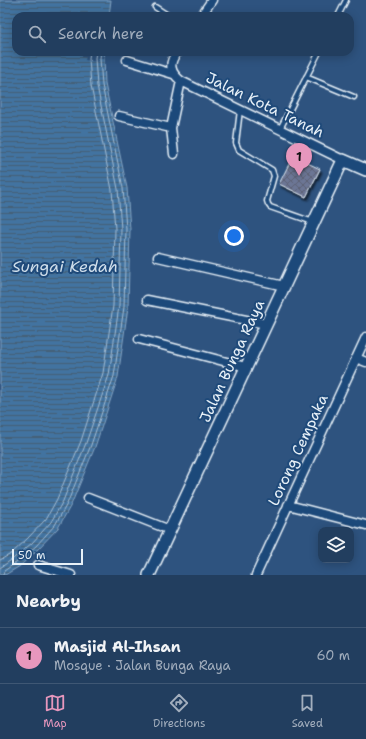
<!DOCTYPE html>
<html lang="en">
<head>
<meta charset="utf-8">
<style>
  body { margin:0; font-family:"Shantell Sans",sans-serif; background:#2a4565; color:#f1f3f6 }
  .controls { position:absolute; right:12px; bottom:12px; display:grid; overflow:hidden; border-radius:8px; box-shadow:0 2px 10px #0003 }
  .controls button { width:36px; height:36px; display:grid; place-items:center; padding:0; border:0; border-bottom:1px solid #3f5774; background:#223e5f; color:#f1f3f6; font:20px sans-serif }
  .scale { position:absolute; left:12px; bottom:10px; width:71px; box-sizing:border-box; padding-left:4px; border:2px solid #e8f1f8; border-top:0; font-size:11px; line-height:14px; white-space:nowrap; color:#e8f1f8; -webkit-text-stroke:3px #1f4a7a; paint-order:stroke }
  .you { position:absolute; left:234px; top:236px; width:14px; height:14px; margin:-10px; border:3px solid #fff; border-radius:50%; background:#1a73e8; box-shadow:0 0 0 6px #1a73e833 }
  .badge { display:grid; place-items:center; width:26px; height:26px; border-radius:50%; background:#e797bd; color:#111; font-size:13px; font-weight:700 }
  .pin { position:absolute; translate:-50% -33px; filter:drop-shadow(0 1px 2px #0008) }
  .pin::after { content:''; position:absolute; top:21px; width:14px; height:12px; background:inherit; clip-path:polygon(0 0,100% 0,50% 100%) }
  .list { margin:0; padding:0; list-style:none }
  h2 { display:flex; justify-content:space-between; align-items:center; height:52px; margin:0; padding:0 16px; font-size:17px }
  h2 small { font-size:13px; font-weight:400; color:#a2aebd }
  .list li { display:grid; grid-template-columns:26px 1fr auto; gap:12px; align-items:center; box-sizing:border-box; height:56px; padding:0 16px; border-top:1px solid #3f5774 }
  .list b { display:block; font-size:15px; white-space:nowrap }
  .list p { margin:0; font-size:13px; white-space:nowrap; color:#a2aebd }
  .list em { font-size:13px; font-style:normal; color:#a2aebd }
  .icon { flex:none; width:22px; height:22px; fill:none; stroke:currentColor; stroke-width:2; stroke-linecap:round; stroke-linejoin:round }
  .map { position:relative; flex:none; width:366px; height:575px; overflow:hidden }
  .search { position:absolute; background:#223e5f; box-shadow:0 2px 10px #0003; left:12px; right:12px; top:12px; height:44px; display:flex; align-items:center; gap:10px; box-sizing:border-box; padding:0 14px; border-radius:12px; color:#a2aebd; font-size:15px }
  .sheet { height:108px; background:#223e5f }
  nav { display:flex; justify-content:space-around; align-items:center; box-sizing:border-box; height:56px; border-top:1px solid #3f5774; background:#223e5f; font-size:11px; color:#a2aebd }
  nav a { display:grid; justify-items:center; gap:2px }
  nav .on { color:#e797bd }
  .map>svg:first-child { display:block }
  .water { fill:url(#water-rules); stroke:#85a5c3 }
  .pier { fill:#2e537f }
  .lines { fill:none; stroke-linecap:round; stroke-linejoin:round }
  .shore { stroke:#a6bfd5; stroke-width:1 }
  .building { fill:url(#building-cross-hatch); stroke:#e8f1f8; filter:url(#shadow) }
  .lane-casing { stroke:#e8f1f8; stroke-width:7 }
  .street-casing { stroke:#e8f1f8; stroke-width:11 }
  .secondary-casing { stroke:#e8f1f8; stroke-width:14 }
  .lane { stroke:#1f4a7a; stroke-width:4 }
  .street { stroke:#1f4a7a; stroke-width:8 }
  .secondary { stroke:#1f4a7a; stroke-width:11 }
  .labels { text-anchor:middle; dominant-baseline:central; stroke-width:4; stroke-linejoin:round; paint-order:stroke }
  .street-label { font-size:15px; fill:#e8f1f8; stroke:#1f4a7a }
  .water-label { font-size:16px; font-style:italic; fill:#cfdeeb; stroke:#1f4a7a }
</style>
</head>
<body>
<div class="map">
<svg width="366" height="575" viewBox="0 0 366 575">
  <defs>
    <pattern id="water-rules" width="6" height="5" patternUnits="userSpaceOnUse"><rect width="6" height="5" fill="#4373a0"/><path d="M0 2.5h6" fill="none" stroke="#445e75"/></pattern>
    <pattern id="building-cross-hatch" width="8" height="8" patternUnits="userSpaceOnUse"><rect width="8" height="8" fill="#6c7695"/><path d="M0 0l8 8M0 8l8-8" fill="none" stroke="#5b6173"/></pattern>
    <filter id="shadow"><feDropShadow dx="2" dy="3" stdDeviation="1" flood-color="#0009"/></filter>
  </defs>
  <rect width="100%" height="100%" fill="#2e537f"/>
  <filter id="ink" filterUnits="userSpaceOnUse"><feTurbulence type="fractalNoise" baseFrequency=".025" numOctaves="2"/><feDisplacementMap in="SourceGraphic" scale="8" xChannelSelector="R" yChannelSelector="G"/><feConvolveMatrix kernelMatrix="1 2 1 2 8 2 1 2 1" color-interpolation-filters="sRGB"/></filter>
  <g filter="url(#ink)">
    <path class="water" d="M0 0H111L109 16H16V52H105L104 58 105 84 127 188 130 229 128 307 118 377 95 447 71 505 58 528 38 549 20 566 5 575H0Z"/>
    <path class="pier" d="M95 52H99L98 55 105 56 104 58H98V62L85 60 86 57H82V53L94 54Z"/>
    <g class="lines">
      <path class="shore" d="M0 560 11 554 28 538 46 519 57 499 81 441 103 373 113 306 115 229 112 190 91 86 89 58 90 52
        M0 568 14 558 32 543 51 522 63 501 86 443 109 375 119 306 121 229 118 189 97 86 95 58 96 52
        M3 575 4 571 17 562 36 546 55 525 67 504 91 445 114 376 124 307 126 229 123 188 102 85 100 58 101 52"/>
    </g>
    <path class="building" d="M293 156 320 169 306 197 279 184Z"/>
    <g class="lines">
      <g class="lane-casing">
        <path id="lane" d="M155 7 169 16
          M338 16 346 0
          M306 77 354 97
          M240 110 236 143 239 150 272 170 274 176 267 201 268 204 270 207 313 222
          M280 129 319 52"/>
      </g>
      <g class="street-casing">
        <path id="street" d="M201 16 212 0
          M177 52C168 64 170 72 181 81L343 160
          M127 60 173 74
          M119 116 171 128
          M174 154 171 128 181 81
          M158 257 284 286
          M147 300 266 324
          M139 339 246 367
          M356 358 366 362
          M88 498 170 530
          M288 505 366 525
          M38 565 71 575
          M256 575 366 337"/>
      </g>
      <g class="secondary-casing">
        <path id="secondary" d="M149 575 343 160 366 170"/>
      </g>
      <use href="#lane" class="lane"/>
      <use href="#street" class="street"/>
      <use href="#secondary" class="secondary"/>
    </g>
  </g>
  <g class="labels">
    <g class="street-label">
      <text transform="translate(265 105) rotate(26)">Jalan Kota Tanah</text>
      <text transform="translate(232 361) rotate(-65)">Jalan Bunga Raya</text>
      <text transform="translate(298 450) rotate(-65)">Lorong Cempaka</text>
    </g>
    <g class="water-label">
      <text x="65" y="266">Sungai Kedah</text>
    </g>
  </g>
</svg>
<div class="controls">
<button><svg class="icon" aria-label="layers" viewBox="0 0 24 24"><path d="M12 4l9 5-9 5-9-5zM3 14l9 5 9-5"/></svg></button>
</div>
<div class="scale">50 m</div>
<div class="you"></div>
<div class="pin badge" style="left:299px;top:176px">1</div>
<div class="search"><svg class="icon" aria-label="search" viewBox="0 0 24 24"><circle cx="10" cy="10" r="6"/><path d="M15 15l6 6"/></svg>Search here</div>
</div>
<section class="sheet">
<h2>Nearby<small></small></h2>
<ul class="list">
<li><span class="badge">1</span><div><b>Masjid Al-Ihsan</b><p>Mosque · Jalan Bunga Raya</p></div><em>60 m</em></li>
</ul>
</section>
<nav>
<a class="on"><svg class="icon" aria-label="map" viewBox="0 0 24 24"><path d="M3 6l6-2 6 2 6-2v14l-6 2-6-2-6 2zM9 4v14M15 6v14"/></svg>Map</a>
<a><svg class="icon" aria-label="directions" viewBox="0 0 24 24"><path d="M12 3l9 9-9 9-9-9zM9 14v-3h6M13 9l2 2-2 2"/></svg>Directions</a>
<a><svg class="icon" aria-label="saved" viewBox="0 0 24 24"><path d="M7 4h10v16l-5-4-5 4z"/></svg>Saved</a>
</nav>
</body>
</html>
